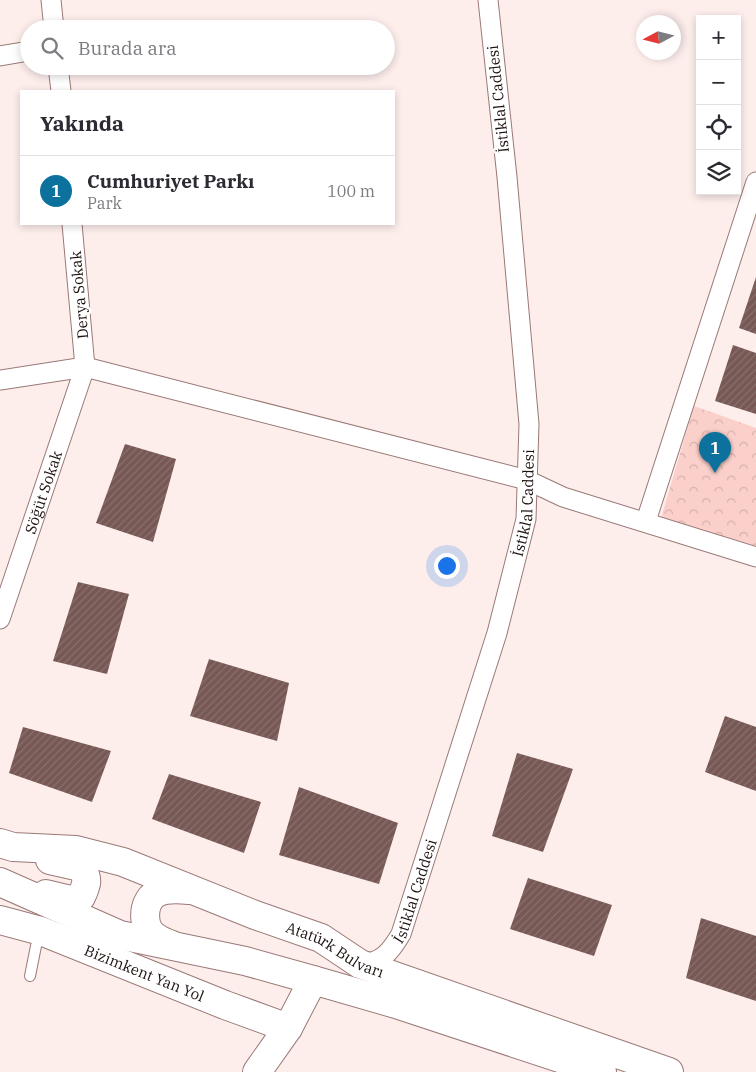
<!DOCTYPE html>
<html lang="tr">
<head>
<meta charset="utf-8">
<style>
  body { margin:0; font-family:"IBM Plex Serif",serif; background:#f2f2f3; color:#2b2b33 }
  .controls { position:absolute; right:15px; top:15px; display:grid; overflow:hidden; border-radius:0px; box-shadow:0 2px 8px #0003 }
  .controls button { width:45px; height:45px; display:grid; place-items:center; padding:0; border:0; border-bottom:1px solid #e1e1e2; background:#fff; color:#2b2b33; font:25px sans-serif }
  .compass { position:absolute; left:636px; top:15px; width:45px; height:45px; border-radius:50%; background:#fff; box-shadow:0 2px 8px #0003; rotate:263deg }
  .you { position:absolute; left:446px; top:565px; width:18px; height:18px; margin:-12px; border:4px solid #fff; border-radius:50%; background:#1a73e8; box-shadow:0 0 0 8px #1a73e833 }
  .badge { display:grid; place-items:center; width:32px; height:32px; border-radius:50%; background:#0d719e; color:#fff; font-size:16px; font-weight:700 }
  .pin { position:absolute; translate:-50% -41px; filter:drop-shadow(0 1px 2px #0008) }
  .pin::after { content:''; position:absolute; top:26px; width:18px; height:15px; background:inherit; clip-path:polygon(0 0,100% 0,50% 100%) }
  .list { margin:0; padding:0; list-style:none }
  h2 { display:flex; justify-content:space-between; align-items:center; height:65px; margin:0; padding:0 20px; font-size:21px }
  h2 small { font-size:16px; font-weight:400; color:#7c7c81 }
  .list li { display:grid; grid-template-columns:32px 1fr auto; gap:15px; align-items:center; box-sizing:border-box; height:70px; padding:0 20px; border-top:1px solid #e1e1e2 }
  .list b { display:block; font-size:19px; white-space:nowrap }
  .list p { margin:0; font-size:16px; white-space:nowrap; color:#7c7c81 }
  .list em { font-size:16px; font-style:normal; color:#7c7c81 }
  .icon { flex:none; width:28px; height:28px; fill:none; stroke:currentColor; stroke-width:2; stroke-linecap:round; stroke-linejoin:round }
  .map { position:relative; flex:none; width:756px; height:1072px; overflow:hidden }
  .search { position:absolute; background:#fff; box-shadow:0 2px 8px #0003; left:20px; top:20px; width:375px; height:55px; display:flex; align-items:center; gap:12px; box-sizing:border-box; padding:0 18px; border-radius:28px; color:#7c7c81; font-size:19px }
  .panel { position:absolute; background:#fff; box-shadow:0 2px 8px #0003; left:20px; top:90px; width:375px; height:135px; border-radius:0px }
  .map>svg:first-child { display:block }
  .park { fill:url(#park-crowns) }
  .building { fill:url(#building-hatch) }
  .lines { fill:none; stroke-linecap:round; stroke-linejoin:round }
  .lane-casing { stroke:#9a7976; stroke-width:12 }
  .street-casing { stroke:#9a7976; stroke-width:21 }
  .secondary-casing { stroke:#9a7976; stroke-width:30 }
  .primary-casing { stroke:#9a7976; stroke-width:30 }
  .lane { stroke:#fff; stroke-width:10 }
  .street { stroke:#fff; stroke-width:19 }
  .secondary { stroke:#fff; stroke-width:28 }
  .primary { stroke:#fff; stroke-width:28 }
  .labels { text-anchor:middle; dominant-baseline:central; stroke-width:5; stroke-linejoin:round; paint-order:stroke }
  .street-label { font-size:15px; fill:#1d1110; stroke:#fff }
</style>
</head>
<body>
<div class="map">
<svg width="756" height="1072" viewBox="0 0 756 1072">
  <defs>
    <pattern id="park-crowns" width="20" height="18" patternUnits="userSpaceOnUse" patternTransform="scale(1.25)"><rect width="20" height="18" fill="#fbcfca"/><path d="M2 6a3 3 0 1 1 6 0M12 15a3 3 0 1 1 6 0" fill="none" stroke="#d7b1ac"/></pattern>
    <pattern id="building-hatch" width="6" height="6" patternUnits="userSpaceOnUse" patternTransform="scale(1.25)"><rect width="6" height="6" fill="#775855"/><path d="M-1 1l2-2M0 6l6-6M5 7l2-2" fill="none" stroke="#88706e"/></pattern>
  </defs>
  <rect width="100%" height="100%" fill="#fdeeec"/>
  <path class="park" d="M694 406 756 428V546L661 518Z"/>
  <path class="building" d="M756 277V334L739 328Z
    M733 345 756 353V414L715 401Z
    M125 444 176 459 153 542 96 523Z
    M78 582 129 594 107 674 53 661Z
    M209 659 289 683 277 741 190 716Z
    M725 716 756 727V791L705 772Z
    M23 727 111 751 92 802 9 773Z
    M517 753 573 769 543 852 492 836Z
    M169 774 261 802 244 853 152 819Z
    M299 787 398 823 379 884 279 855Z
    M528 878 612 905 594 956 510 929Z
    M701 918 756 936V1001L686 978Z"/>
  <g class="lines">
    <g class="lane-casing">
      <path id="lane" d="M30 976 36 946 41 932"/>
    </g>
    <g class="street-casing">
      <g id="street">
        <path d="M51 0 54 29"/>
        <path d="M0 56 29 51"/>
        <path d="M58 66 61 91"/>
        <path d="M0 380 85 367 527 480 563 497 756 557"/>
        <path d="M646 521 756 182"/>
        <path id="s1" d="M0 619 85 367 72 224"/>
        <path id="s2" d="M361 964C382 963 391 951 401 934L497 633 526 519 529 424 507 177 488 0"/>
      </g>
    </g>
    <g class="secondary-casing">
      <g id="secondary">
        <path id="s3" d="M0 920 41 931 225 1005 288 1028"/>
        <path d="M257 1072 288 1028 313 980"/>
      </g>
    </g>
    <g class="primary-casing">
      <g id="primary">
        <path id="s4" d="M0 843 13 847 76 850 123 862 255 915 321 938 360 964 669 1072"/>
        <path d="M0 882 120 935 245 961 313 980 396 1004 602 1072"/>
        <path d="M46 894 71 900 81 897C87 884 89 879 81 867L50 860"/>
        <path d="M172 945C166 943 159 940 154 936 142 927 142 903 155 894 164 888 178 889 189 890"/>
      </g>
    </g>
    <use href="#lane" class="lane"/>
    <use href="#street" class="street"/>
    <use href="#secondary" class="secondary"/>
    <use href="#primary" class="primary"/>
  </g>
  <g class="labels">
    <g class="street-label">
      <text transform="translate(498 99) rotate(-96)">İstiklal Caddesi</text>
      <text transform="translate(79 295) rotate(-95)">Derya Sokak</text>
      <text stroke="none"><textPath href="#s1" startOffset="134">Söğüt Sokak</textPath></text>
      <text stroke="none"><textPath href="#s2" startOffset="502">İstiklal Caddesi</textPath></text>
      <text stroke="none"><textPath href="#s2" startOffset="98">İstiklal Caddesi</textPath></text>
      <text stroke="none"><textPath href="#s4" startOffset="355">Atatürk Bulvarı</textPath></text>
      <text stroke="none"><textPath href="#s3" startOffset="154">Bizimkent Yan Yol</textPath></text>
    </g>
  </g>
</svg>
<div class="controls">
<button>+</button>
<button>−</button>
<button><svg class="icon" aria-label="locate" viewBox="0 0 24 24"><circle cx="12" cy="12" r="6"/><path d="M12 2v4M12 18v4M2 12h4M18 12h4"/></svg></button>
<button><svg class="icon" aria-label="layers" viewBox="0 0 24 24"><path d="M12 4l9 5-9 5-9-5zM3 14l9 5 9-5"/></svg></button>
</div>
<svg class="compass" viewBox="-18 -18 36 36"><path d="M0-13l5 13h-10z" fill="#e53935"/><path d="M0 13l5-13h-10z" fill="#7c7c81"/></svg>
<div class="you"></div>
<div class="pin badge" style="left:715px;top:473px">1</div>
<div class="search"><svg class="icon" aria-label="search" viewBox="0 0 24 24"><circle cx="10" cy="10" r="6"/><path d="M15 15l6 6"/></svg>Burada ara</div>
<section class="panel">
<h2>Yakında<small></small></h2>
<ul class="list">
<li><span class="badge">1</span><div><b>Cumhuriyet Parkı</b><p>Park</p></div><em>100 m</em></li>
</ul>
</section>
</div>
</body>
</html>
